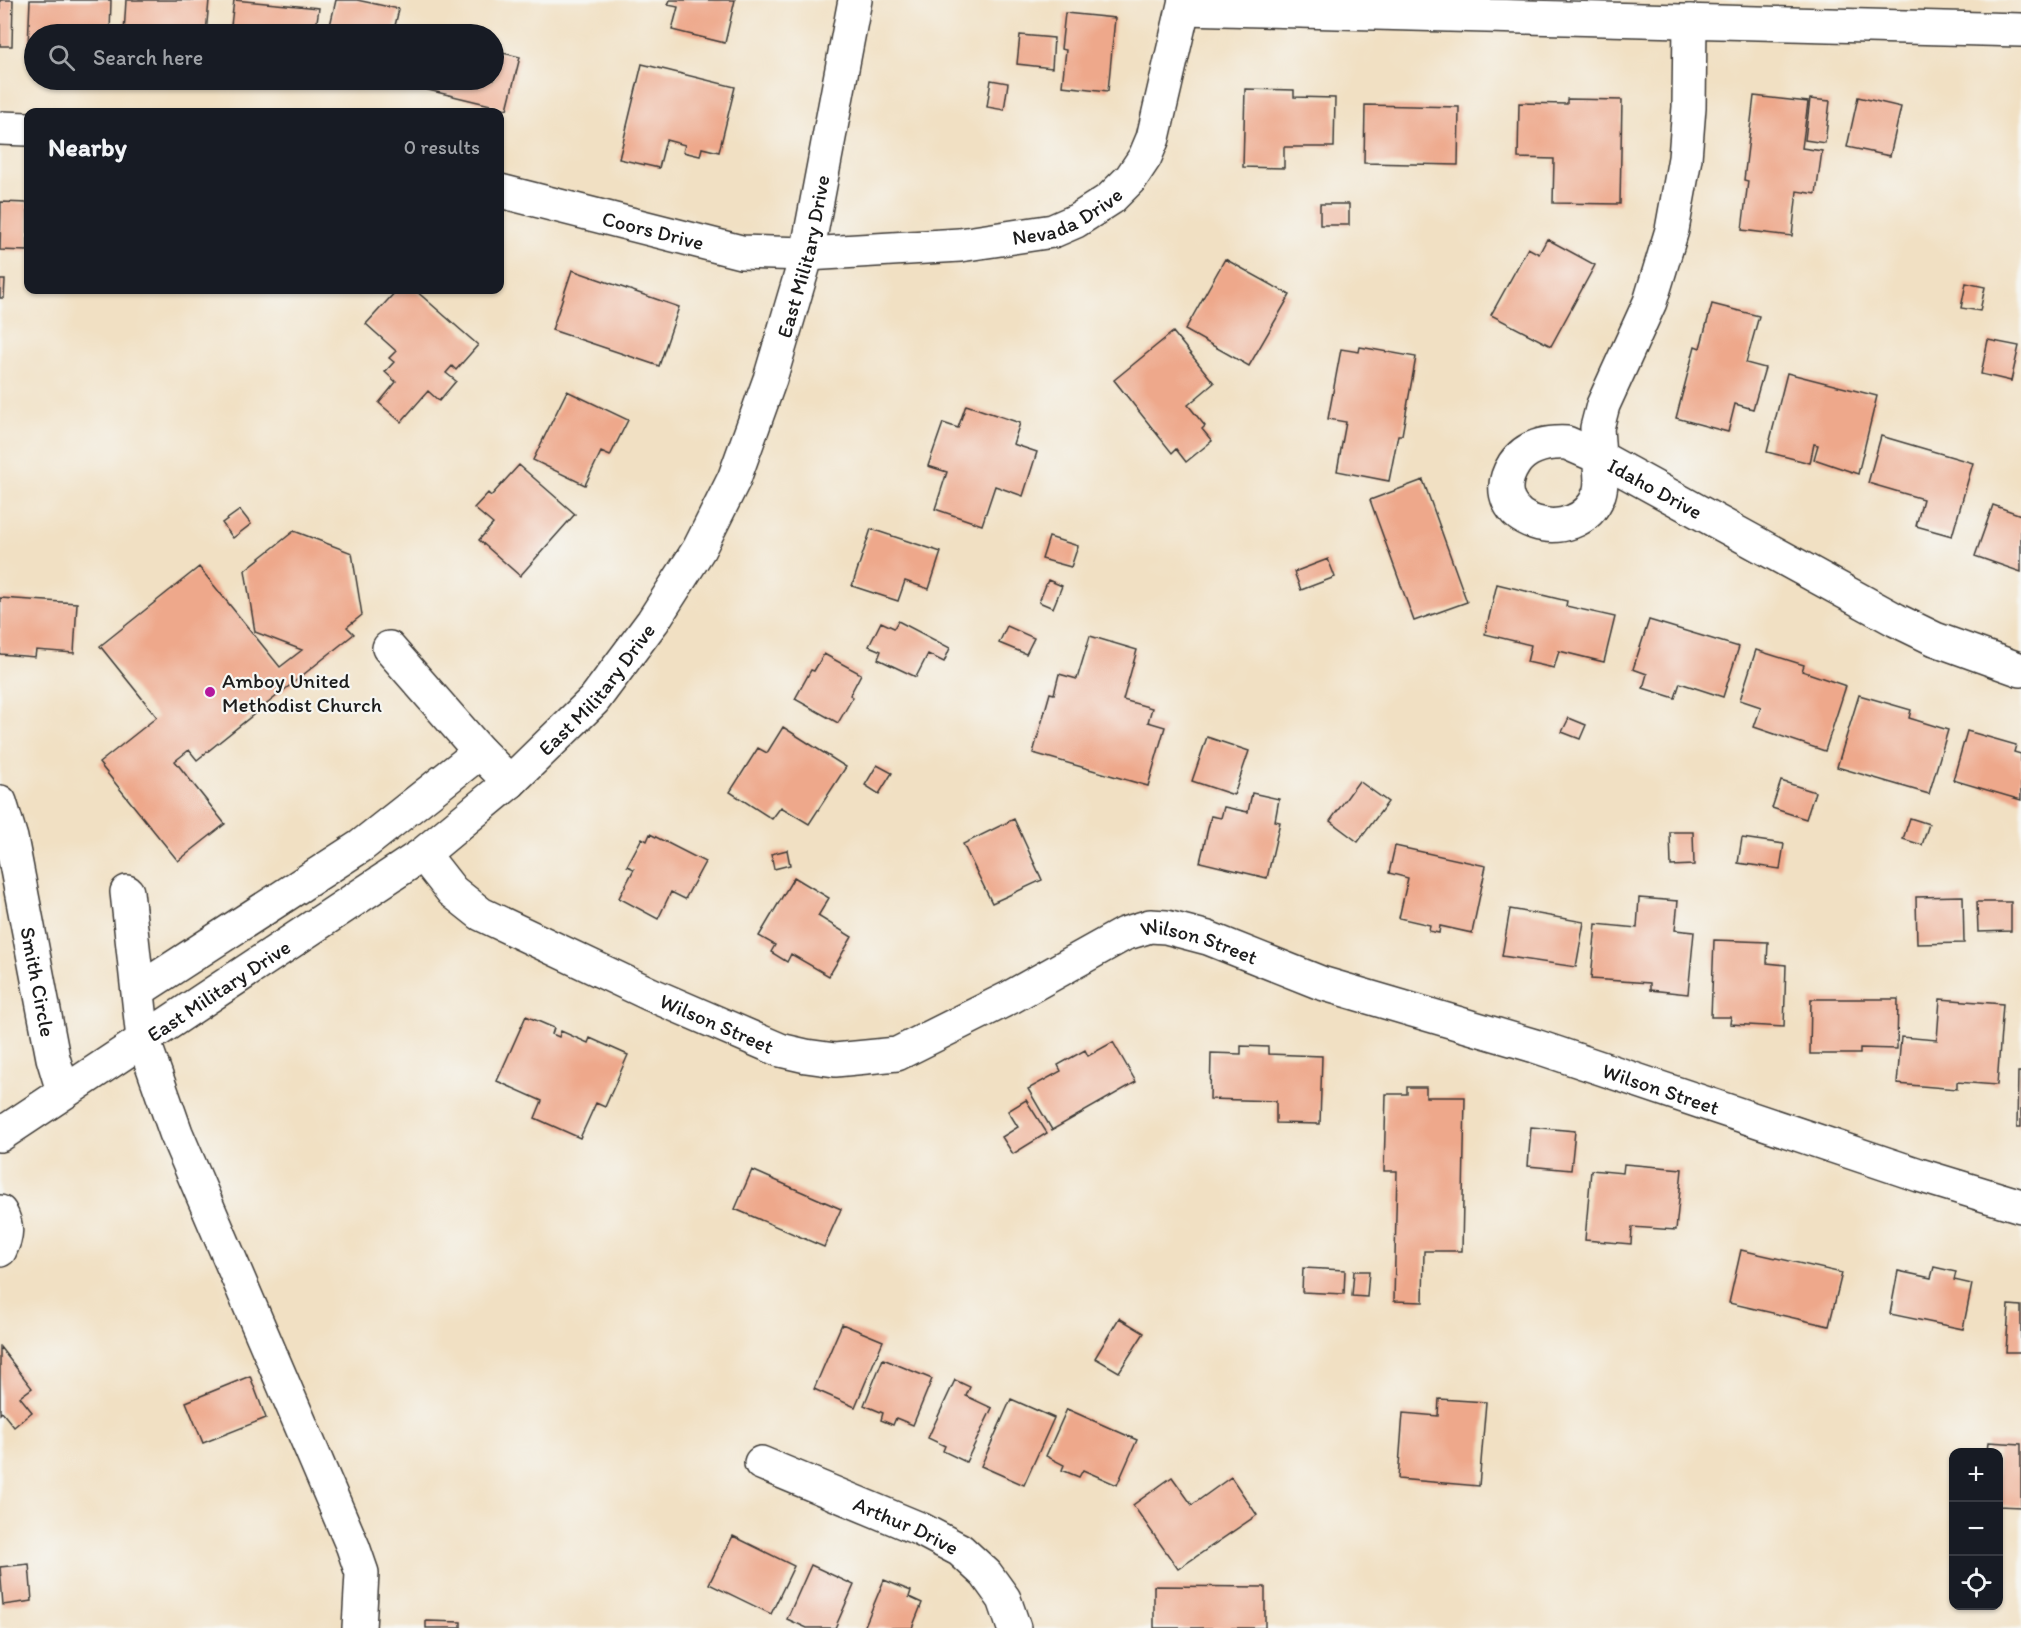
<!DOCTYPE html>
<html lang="en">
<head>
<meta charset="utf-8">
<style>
  body { margin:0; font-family:Itim,sans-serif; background:#242831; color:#f1f3f6 }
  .controls { position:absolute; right:18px; bottom:18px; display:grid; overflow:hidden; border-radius:12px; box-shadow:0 2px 4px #0004 }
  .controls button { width:54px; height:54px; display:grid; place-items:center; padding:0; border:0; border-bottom:2px solid #363941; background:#171b24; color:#f1f3f6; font:30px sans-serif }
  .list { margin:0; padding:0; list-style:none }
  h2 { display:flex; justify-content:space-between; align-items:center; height:78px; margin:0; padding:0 24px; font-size:26px }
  h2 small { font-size:20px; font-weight:400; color:#9ea1a6 }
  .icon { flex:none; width:33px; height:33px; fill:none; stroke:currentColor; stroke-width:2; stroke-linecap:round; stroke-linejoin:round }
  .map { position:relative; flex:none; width:2021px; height:1628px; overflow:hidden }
  .search { position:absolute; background:#171b24; box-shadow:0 2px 4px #0004; left:24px; top:24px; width:480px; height:66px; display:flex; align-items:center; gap:15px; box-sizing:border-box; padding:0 21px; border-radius:33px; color:#9ea1a6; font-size:22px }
  .panel { position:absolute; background:#171b24; box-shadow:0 2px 4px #0004; left:24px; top:108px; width:480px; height:186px; border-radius:12px }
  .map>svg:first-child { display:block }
  .building { fill:#eea88b }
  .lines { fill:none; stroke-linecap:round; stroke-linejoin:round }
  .minor-casing { stroke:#3c3935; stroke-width:36 }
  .minor { stroke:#fff; stroke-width:33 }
  .poi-dot { fill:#b5179e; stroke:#f6f6f2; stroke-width:2 }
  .labels { text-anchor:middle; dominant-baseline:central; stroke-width:4.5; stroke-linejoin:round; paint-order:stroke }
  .street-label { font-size:21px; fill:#1c1c1c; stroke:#f6f6f2 }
  .poi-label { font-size:21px; fill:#1c1c1c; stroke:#f6f6f2; text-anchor:start }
</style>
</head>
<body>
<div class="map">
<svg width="2021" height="1628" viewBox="0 0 2021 1628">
  <rect width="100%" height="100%" fill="#f6f6f2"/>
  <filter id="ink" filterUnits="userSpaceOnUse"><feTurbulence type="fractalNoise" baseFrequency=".0167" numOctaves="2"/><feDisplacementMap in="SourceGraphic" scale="12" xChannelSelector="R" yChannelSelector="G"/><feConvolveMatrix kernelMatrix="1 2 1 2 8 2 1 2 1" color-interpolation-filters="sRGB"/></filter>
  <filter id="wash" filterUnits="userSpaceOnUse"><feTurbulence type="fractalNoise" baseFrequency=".008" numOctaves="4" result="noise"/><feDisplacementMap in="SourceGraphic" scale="24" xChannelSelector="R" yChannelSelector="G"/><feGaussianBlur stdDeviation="1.35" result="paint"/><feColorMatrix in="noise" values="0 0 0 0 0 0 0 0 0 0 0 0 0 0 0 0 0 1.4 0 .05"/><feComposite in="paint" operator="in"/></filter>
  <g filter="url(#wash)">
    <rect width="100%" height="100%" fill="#f1e0c3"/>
    <g id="blocks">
      <path class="building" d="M0 0H13L12 46H0Z
        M30 0H111L110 34H34V48L28 47Z
        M126 0H209L206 34H124Z
        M234 0 319 8 315 34H230Z
        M336 0H357L399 9 394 30 411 34H328Z
        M670 0H735L725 43 672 30 678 7 668 5Z
        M1065 13 1115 18 1108 91 1062 86 1066 50 1061 49Z
        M1020 35 1054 38 1052 68 1017 64Z
        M494 51 520 57 507 109 428 90 431 80H494Z
        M642 64 735 87 719 152 702 148 700 156 683 152 685 145 666 140 659 168 619 159Z
        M991 80 1008 83 1004 110 987 107Z
        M1245 89 1294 90V97L1335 98 1334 147H1284V168L1243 167Z
        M1754 96 1808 102 1802 148 1822 151 1816 194 1797 191 1792 236 1742 230 1748 181 1744 180Z
        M1858 97 1901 107 1890 156 1847 147Z
        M1567 99 1622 100 1620 204 1553 203 1554 159 1518 158 1519 103 1567 104Z
        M1810 99 1830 101 1825 143 1805 140Z
        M1365 105 1459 107 1458 165 1364 163Z
        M1 202 28 203V251L0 250Z
        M1320 204H1349V225H1320Z
        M1547 239 1595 265 1551 346 1491 315 1528 248 1539 254Z
        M1225 259 1290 295 1249 366 1185 330Z
        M572 270 679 307 659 366 552 330Z
        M0 280H5L4 298H0Z
        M1966 283 1985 287 1980 311 1961 308Z
        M397 290H415L478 345 456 370 452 366 446 373 456 381 439 401 428 391 401 422 379 403 396 382 385 372 394 362 389 358 396 351 366 324Z
        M1712 304 1759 316 1746 363 1765 368 1753 409 1735 404 1728 432 1676 418 1695 346 1700 348Z
        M1173 332 1214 383 1188 405 1205 426 1202 429 1212 441 1186 462 1176 449 1172 453 1114 380Z
        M1988 340 2019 346 2011 381 1981 374Z
        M1360 347 1416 357 1402 435H1398L1389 481 1337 471 1346 422 1328 419 1341 349 1359 352Z
        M1787 373 1877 396 1858 474 1814 459 1818 445 1814 444 1810 463 1767 452Z
        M567 391 628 420 610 456 601 452 585 485 533 460Z
        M966 405 1020 423 1013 444 1037 452 1023 496 995 486 982 525 935 509 947 472 928 466 943 423 958 428Z
        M1881 436 1973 463 1952 536 1916 526 1923 499 1868 483Z
        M519 465 575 514 520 576 479 540 493 524 474 508 488 493 491 496Z
        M1423 480 1467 602 1414 621 1370 500Z
        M1993 505 2021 515V572L1975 556Z
        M240 510 251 524 233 538 222 523Z
        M871 529 941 552 929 589 905 581 898 601 852 586Z
        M294 531 352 553 362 615 347 627 354 634 197 760 189 750 175 761 225 824 178 861 99 763 157 717 100 646 199 567 280 667 302 650 255 632 245 570Z
        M1049 537 1078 546 1071 567 1042 559Z
        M1328 559 1335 577 1301 590 1294 572Z
        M1048 580 1062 586 1053 608 1039 602Z
        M1497 584 1567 601 1566 606 1615 617 1604 662 1559 651 1554 668 1527 662 1531 645 1485 634Z
        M0 598 77 603 74 653 36 650 35 657 0 654Z
        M1649 620 1739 647 1723 697 1680 683 1675 698 1643 688 1647 674 1633 669Z
        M898 621 950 648 944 662 928 654 916 677 878 659 881 651 869 646 881 622 894 628Z
        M1007 626 1034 638 1026 654 999 643Z
        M1090 636 1137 650 1123 700 1152 708 1148 722 1165 727 1148 786 1033 753 1050 693 1054 694 1059 674 1077 679Z
        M1756 650 1804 665 1802 671 1846 686 1825 751 1754 727 1761 707 1740 700Z
        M824 654 861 674 850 695 853 697 838 723 795 699 811 670 814 671Z
        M1859 695 1911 710 1909 718 1948 730 1929 794 1837 767Z
        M1569 718 1586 725 1580 739 1562 732Z
        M783 727 846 767 809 824 781 807 772 819 730 792 758 748 767 753Z
        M1967 731 2016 745 2014 752 2021 754V800L1953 780Z
        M1207 737 1249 751 1234 795 1192 781Z
        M877 765 892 773 879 794 865 785Z
        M1359 781 1388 802 1358 842 1330 821Z
        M1781 781 1815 792 1806 819 1772 808Z
        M1252 793 1279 799 1275 821 1280 822 1267 878 1200 862 1211 816 1221 818 1224 807 1248 812Z
        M1910 818 1929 824 1922 845 1903 839Z
        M1014 819 1042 880 992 903 963 844Z
        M1670 832H1693L1694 865 1671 866Z
        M650 834 705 862 685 899 671 892 658 919 619 898 634 869 627 866 642 838 647 841Z
        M1742 838 1784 844 1780 869 1738 863Z
        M1395 846 1486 866 1472 933 1440 926 1439 933 1429 931 1430 925 1399 918 1408 878 1389 873Z
        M787 850 790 865 774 869 771 854Z
        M794 877 829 898 818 916 852 937 829 976 791 954 787 962 771 952 775 945 759 936Z
        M1963 896 1964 943 1917 944 1916 897Z
        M1639 898 1678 901 1675 930 1694 932 1688 994 1650 990V983L1591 979 1596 924 1637 928Z
        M1977 902H2011V931L1978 932Z
        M1510 909 1584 922 1576 967 1502 956Z
        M1714 940 1768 942 1767 963 1786 965 1784 1027 1730 1024 1731 1017H1711Z
        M1811 999H1898L1897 1049 1860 1048V1054H1810Z
        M1940 999 2003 1004 1997 1085 1957 1082V1089L1897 1084 1901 1037 1937 1040Z
        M526 1016 554 1028 552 1034 559 1037 561 1031 588 1043 590 1038 628 1055 605 1107 596 1103 580 1138 535 1118 542 1101 497 1081Z
        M1113 1042 1136 1082 1052 1130 1028 1089 1061 1071 1058 1065 1085 1050 1088 1056Z
        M1241 1046 1268 1047V1054L1322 1056 1320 1124 1276 1123V1101L1210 1099 1211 1053 1241 1054Z
        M2018 1072H2021V1127H2017Z
        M1407 1087H1426V1097H1465L1462 1251H1424L1423 1302 1394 1301 1397 1171H1384L1386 1094H1407Z
        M1026 1100 1047 1133 1013 1154 1002 1137 1018 1127 1008 1111Z
        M1531 1127 1575 1131 1571 1170 1528 1166Z
        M1624 1164 1682 1169 1676 1230 1632 1227 1631 1244 1585 1240 1591 1170 1623 1173Z
        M752 1170 841 1209 824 1247 735 1209Z
        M1741 1250 1842 1273 1829 1326 1729 1303Z
        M1934 1267 1956 1272 1954 1280 1972 1284 1963 1329 1890 1314 1898 1271 1931 1278Z
        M1303 1268 1345 1270 1344 1294 1302 1292Z
        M1354 1271H1369L1367 1297 1352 1296Z
        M2009 1305 2021 1306V1352H2006Z
        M1119 1318 1144 1333 1119 1372 1095 1358Z
        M842 1324 883 1341 855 1407 814 1389Z
        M0 1347 32 1388 20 1397 32 1412 14 1427 2 1412 0 1414Z
        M883 1359 932 1379 913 1425 896 1418 893 1425 881 1420 883 1413 864 1405Z
        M250 1376 266 1418 203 1443 186 1402Z
        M955 1380 970 1387 966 1396 992 1408 966 1462 943 1451 945 1446 928 1438Z
        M1011 1399 1054 1418 1024 1485 981 1466Z
        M1439 1399 1486 1402 1479 1486 1398 1479 1403 1413 1438 1416Z
        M1067 1409 1137 1440 1117 1485 1083 1470 1079 1477 1062 1470 1064 1465 1046 1456Z
        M1988 1442 2021 1444V1507L1998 1506V1452H1987Z
        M1172 1477 1192 1505 1231 1477 1257 1515 1178 1569 1133 1505Z
        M733 1536 794 1566 771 1614 709 1584Z
        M29 1564 32 1601 3 1605 0 1567Z
        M811 1565 854 1585 835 1628H807L787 1619Z
        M884 1580 911 1591 909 1597 922 1603 912 1628H864Z
        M1154 1586 1265 1587V1628H1154Z
        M426 1621 461 1622V1628H426Z"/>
    </g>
  </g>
  <g filter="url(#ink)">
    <use href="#blocks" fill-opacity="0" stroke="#3c3935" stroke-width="1.5"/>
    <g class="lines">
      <g class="minor-casing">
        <g id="minor">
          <path d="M1184 8 2021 30"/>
          <path id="s1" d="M1690 21 1689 107 1685 158 1672 230 1650 302 1603 405 1597 428 1599 457 1896 620 1935 639 2021 670"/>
          <path d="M0 128 28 129"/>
          <path id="s2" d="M500 191 741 252 807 254 960 245 1053 231 1076 221 1110 199 1131 178 1145 157 1153 138 1185 0"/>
          <path d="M1567 443 1599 457C1600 469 1603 482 1599 494 1578 552 1477 522 1514 464 1526 446 1547 442 1567 443Z"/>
          <path d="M389 648 480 752"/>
          <path id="s3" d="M0 802 11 838 53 1058 63 1091"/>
          <path id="s4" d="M423 854 452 891 481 914 650 994 780 1050 806 1056 835 1060 897 1054 1011 997 1124 934 1150 926 1166 927 1208 938 1321 983 1535 1046 1919 1175 2021 1206"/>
          <path d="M127 892 143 1039 176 1133 353 1547 362 1573 359 1628"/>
          <path d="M139 990 361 846 480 752 510 782"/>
          <path id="s5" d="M0 1135 423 854 510 782 594 700 653 621 699 549 734 479 770 379 807 254 855 0"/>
          <path d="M0 1212C8 1226 7 1236 0 1250"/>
          <path id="s6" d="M761 1463 920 1529 960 1550 986 1574 1004 1599 1014 1628"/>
        </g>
      </g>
      <use href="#minor" class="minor"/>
    </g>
  </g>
  <circle class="poi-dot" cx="210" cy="692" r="6"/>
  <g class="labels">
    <g class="street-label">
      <text stroke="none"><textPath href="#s2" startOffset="580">Nevada Drive</textPath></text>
      <text stroke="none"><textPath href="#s2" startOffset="158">Coors Drive</textPath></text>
      <text stroke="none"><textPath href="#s5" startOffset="1234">East Military Drive</textPath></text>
      <text stroke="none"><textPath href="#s1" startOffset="516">Idaho Drive</textPath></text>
      <text stroke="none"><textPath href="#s5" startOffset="748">East Military Drive</textPath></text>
      <text stroke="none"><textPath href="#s4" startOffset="866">Wilson Street</textPath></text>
      <text stroke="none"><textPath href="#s3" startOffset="184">Smith Circle</textPath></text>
      <text stroke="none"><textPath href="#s5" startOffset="262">East Military Drive</textPath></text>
      <text stroke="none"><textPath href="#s4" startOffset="344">Wilson Street</textPath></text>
      <text stroke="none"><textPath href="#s4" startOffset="1352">Wilson Street</textPath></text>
      <text stroke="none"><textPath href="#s6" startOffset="158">Arthur Drive</textPath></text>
    </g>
    <g class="poi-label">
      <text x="222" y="680">Amboy United<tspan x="222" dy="24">Methodist Church</tspan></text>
    </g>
  </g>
</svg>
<div class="controls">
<button>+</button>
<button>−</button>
<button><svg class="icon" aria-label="locate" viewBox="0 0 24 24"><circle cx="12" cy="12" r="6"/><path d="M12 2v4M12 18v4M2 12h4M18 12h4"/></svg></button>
</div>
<div class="search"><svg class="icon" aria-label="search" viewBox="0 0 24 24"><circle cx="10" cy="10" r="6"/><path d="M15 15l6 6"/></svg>Search here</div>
<section class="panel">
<h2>Nearby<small>0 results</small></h2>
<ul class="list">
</ul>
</section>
</div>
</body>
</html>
